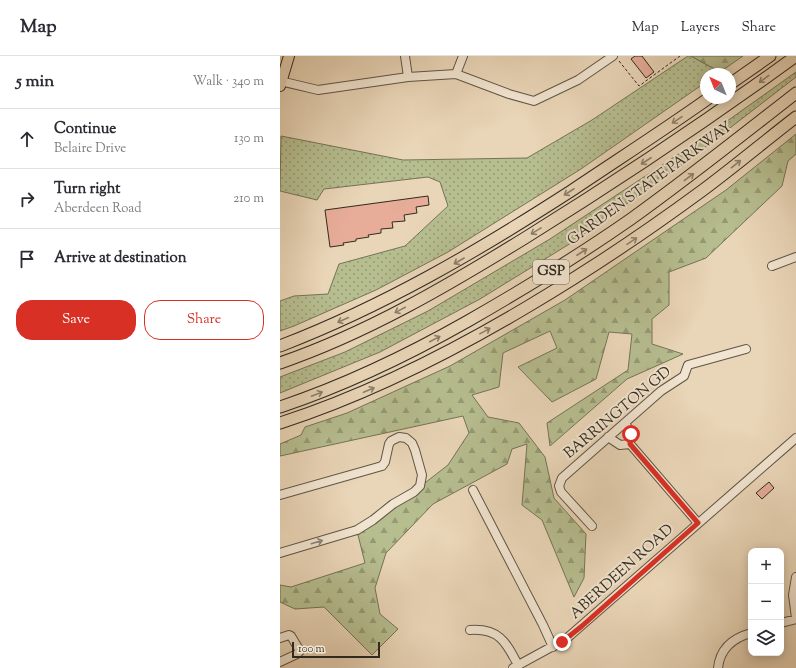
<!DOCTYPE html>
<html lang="en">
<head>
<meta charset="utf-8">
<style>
  body { margin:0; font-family:"Sorts Mill Goudy",serif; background:#f2f2f3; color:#2b2b33 }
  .controls { position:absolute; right:12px; bottom:12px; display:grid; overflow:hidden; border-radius:8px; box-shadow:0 2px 10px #0003 }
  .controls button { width:36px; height:36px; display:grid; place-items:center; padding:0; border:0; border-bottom:1px solid #e1e1e2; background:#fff; color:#2b2b33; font:20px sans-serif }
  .compass { position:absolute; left:420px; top:12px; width:36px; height:36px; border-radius:50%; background:#fff; box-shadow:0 2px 10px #0003; rotate:317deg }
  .scale { position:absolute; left:12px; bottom:10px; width:88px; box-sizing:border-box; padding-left:4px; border:2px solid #322a1f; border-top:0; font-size:11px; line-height:14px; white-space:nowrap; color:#322a1f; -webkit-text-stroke:3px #f1e4d0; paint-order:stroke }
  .stop { position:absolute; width:12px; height:12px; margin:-9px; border:3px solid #d93025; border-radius:50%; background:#fff }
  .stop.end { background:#d93025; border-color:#fff; box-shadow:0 1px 4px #0008 }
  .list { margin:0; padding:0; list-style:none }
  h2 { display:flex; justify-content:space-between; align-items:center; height:52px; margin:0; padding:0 16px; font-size:17px }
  h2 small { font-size:13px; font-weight:400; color:#7c7c81 }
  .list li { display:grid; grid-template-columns:26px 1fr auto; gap:12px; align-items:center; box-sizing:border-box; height:60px; padding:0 16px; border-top:1px solid #e1e1e2 }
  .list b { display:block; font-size:15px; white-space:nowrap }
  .list p { margin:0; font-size:13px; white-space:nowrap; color:#7c7c81 }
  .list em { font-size:13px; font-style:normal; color:#7c7c81 }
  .actions { display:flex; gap:8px; padding:12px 16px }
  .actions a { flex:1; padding:9px 0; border:1px solid #d93025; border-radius:16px; text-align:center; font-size:14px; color:#d93025 }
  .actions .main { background:#d93025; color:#fff }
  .icon { flex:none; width:22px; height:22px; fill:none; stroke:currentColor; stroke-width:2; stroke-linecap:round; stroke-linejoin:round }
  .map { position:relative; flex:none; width:516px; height:612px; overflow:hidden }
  header { display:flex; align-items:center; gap:24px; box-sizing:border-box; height:56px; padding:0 20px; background:#fff; border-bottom:1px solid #e1e1e2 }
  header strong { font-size:19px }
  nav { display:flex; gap:22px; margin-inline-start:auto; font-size:14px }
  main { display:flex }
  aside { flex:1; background:#fff }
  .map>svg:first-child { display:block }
  .grass { fill:url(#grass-dots); stroke:#747457 }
  .forest { fill:url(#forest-firs); stroke:#747457 }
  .building { fill:#e7ad99; stroke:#322a1f }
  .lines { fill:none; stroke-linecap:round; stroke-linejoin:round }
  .minor-casing { stroke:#605545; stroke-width:10 }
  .major-casing { stroke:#322a1f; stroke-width:12 }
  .highway-casing { stroke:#322a1f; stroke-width:13 }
  .path { stroke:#322a1f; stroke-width:1; stroke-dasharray:3 2; stroke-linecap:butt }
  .minor { stroke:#f1e4d0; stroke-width:8 }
  .major { stroke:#e9d5b7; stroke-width:10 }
  .highway { stroke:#e9d5b7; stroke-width:11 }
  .oneway { stroke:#8e806b }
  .oneway2 { stroke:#928778 }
  .route { stroke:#d93025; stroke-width:5 }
  .labels { text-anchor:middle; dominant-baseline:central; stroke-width:4; stroke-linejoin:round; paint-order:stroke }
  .shield { fill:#f1e4d0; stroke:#6b6254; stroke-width:1 }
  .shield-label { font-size:14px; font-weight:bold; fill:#322a1f }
  .street-label { font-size:15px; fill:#322a1f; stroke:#f1e4d0 }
</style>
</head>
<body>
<header>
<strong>Map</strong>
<nav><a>Map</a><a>Layers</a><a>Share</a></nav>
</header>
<main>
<aside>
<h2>5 min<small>Walk · 340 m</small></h2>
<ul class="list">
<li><svg class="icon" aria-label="ahead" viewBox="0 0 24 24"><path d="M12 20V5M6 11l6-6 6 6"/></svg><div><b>Continue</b><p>Belaire Drive</p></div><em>130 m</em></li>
<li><svg class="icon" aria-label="right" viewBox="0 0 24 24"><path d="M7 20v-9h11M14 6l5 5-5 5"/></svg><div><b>Turn right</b><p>Aberdeen Road</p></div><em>210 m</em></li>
<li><svg class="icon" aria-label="arrive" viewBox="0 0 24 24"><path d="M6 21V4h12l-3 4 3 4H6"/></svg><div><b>Arrive at destination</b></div></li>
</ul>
<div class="actions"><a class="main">Save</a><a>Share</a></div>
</aside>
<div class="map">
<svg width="516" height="612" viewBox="0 0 516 612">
  <defs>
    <pattern id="grass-dots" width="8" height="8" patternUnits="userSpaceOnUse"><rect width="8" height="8" fill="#b6bd8f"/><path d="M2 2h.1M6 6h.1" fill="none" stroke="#959a74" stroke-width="1.8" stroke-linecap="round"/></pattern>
    <pattern id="forest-firs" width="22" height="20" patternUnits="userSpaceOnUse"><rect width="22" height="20" fill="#b6bd8f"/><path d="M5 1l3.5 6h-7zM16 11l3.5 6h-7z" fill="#959a74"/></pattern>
  </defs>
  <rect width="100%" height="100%" fill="#e9d5b7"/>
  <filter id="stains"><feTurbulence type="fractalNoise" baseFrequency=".005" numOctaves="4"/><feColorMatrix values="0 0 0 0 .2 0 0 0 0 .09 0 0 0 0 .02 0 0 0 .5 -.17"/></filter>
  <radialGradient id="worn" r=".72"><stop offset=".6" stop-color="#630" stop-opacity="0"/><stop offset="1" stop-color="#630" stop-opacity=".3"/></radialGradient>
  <path class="grass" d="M408 0H411L440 16 437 18H426V26L301 113 168 196 96 234 14 270 0 275V245L14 240 48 238 59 208 125 190 168 150 160 126 148 121 44 133 37 144 0 135 1 80 123 104 247 102 312 64Z
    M516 16V21L402 109 291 187 200 243 100 296 0 337V321L65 296 148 255 270 183 429 78Z"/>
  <path class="forest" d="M411 0H463L440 16Z
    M516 78V98L508 105 502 130 426 202 389 216V249L372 263V288L403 298 347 323 270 390 267 367 348 314 352 278 329 276 316 323 272 346 238 311 277 292 270 275 223 297 219 331 192 339 208 361 239 367 265 401 274 442 306 478 304 522 294 541 262 464 242 449 247 388 232 393 227 408 153 448 106 497 95 532 100 558 118 573 92 599 44 551 15 553 0 546V529L11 531 85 507 78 479 168 409 189 377 183 360 0 400V388L21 379 25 371 67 357 170 310 285 244 446 134Z"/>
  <path class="building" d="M355 0H362L374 16 366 22 351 3Z
    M148 140 149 149 136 151 137 157 124 159 125 165 112 166 113 172 101 173V177L88 179 89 181 76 183V185L63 187 64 189 50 191 45 154Z
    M489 426 494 432 482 443 476 437Z"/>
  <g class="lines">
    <g class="minor-casing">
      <path id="minor" d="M125 0 128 21
        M176 18 183 0
        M0 25 38 34 128 21 176 18 229 38 254 45 298 24 333 0
        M492 210 516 201
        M328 381 340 389 350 388 351 378 345 367
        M350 388 418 467
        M193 434 263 569 273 591
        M0 439 102 410 105 406 109 388 111 385 119 381 126 382 132 387 135 394 142 419 140 430 134 436 113 448 93 464 77 474 0 497
        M312 470 281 436 279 430 282 422 381 335 404 320 408 309 466 293
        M516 521 513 539 516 562
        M501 567 516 563
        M190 574C219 572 226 586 238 609
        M0 582 9 579 11 580 20 595 17 598 0 606
        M233 612 286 583 516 382
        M438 612C440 593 453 582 471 577"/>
    </g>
    <g class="major-casing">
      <path id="major" d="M0 30 9 0"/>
    </g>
    <g class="highway-casing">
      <path id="highway" d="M450 28 490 0
        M0 290C104 250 198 195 291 135 337 104 384 74 429 42
        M0 307C87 277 167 230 245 182 337 125 428 64 516 0
        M0 351C66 329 128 299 188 265 244 233 298 200 351 163 407 123 461 80 516 37
        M0 367C87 339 168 298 247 251 308 215 366 176 423 134 455 110 485 85 516 61"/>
    </g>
    <path class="path" d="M339 5 359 30 400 0"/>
    <use href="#minor" class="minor"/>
    <use href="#major" class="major"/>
    <use href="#highway" class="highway"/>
  </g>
  <defs><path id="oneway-shaft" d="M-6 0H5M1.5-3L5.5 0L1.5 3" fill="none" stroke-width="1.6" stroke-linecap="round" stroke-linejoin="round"/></defs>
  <g class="oneway">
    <use href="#oneway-shaft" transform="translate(484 23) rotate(144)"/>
    <use href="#oneway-shaft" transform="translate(397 64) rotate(146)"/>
    <use href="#oneway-shaft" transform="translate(366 105) rotate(147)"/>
    <use href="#oneway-shaft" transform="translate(456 108) rotate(-39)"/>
    <use href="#oneway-shaft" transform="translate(409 121) rotate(-37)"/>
    <use href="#oneway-shaft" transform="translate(289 136) rotate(147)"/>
    <use href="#oneway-shaft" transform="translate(256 175) rotate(148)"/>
    <use href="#oneway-shaft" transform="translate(352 185) rotate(-34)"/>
    <use href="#oneway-shaft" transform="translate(302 196) rotate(-33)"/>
    <use href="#oneway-shaft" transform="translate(179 205) rotate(150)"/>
    <use href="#oneway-shaft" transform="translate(120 254) rotate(152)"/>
    <use href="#oneway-shaft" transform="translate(63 264) rotate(156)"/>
    <use href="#oneway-shaft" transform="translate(205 275) rotate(-29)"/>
    <use href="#oneway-shaft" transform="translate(155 283) rotate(-28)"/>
    <use href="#oneway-shaft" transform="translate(89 334) rotate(-23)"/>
    <use href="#oneway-shaft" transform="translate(37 338) rotate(-21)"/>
  </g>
  <use class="oneway2" href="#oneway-shaft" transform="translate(37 486) rotate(-16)"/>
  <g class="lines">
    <path class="route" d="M282 586 302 570 418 467 350 388 351 378"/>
  </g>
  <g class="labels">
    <rect class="shield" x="253" y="204" width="36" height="24" rx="3"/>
    <g class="shield-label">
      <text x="271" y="216">GSP</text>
    </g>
    <g class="street-label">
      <text transform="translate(370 128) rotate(-36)">GARDEN STATE PARKWAY</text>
      <text transform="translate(338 357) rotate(-40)">BARRINGTON GD</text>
      <text transform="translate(342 516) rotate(-42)">ABERDEEN ROAD</text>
    </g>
  </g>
  <rect width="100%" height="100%" filter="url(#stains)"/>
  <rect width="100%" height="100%" fill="url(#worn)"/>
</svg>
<div class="controls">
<button>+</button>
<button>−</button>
<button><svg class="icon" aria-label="layers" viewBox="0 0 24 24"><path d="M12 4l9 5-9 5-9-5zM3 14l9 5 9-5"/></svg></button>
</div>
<svg class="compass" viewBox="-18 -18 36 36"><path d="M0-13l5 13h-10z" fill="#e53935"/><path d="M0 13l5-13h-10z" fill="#7c7c81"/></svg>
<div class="scale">100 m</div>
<div class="stop" style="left:351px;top:378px"></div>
<div class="stop end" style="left:282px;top:586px"></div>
</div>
</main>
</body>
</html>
